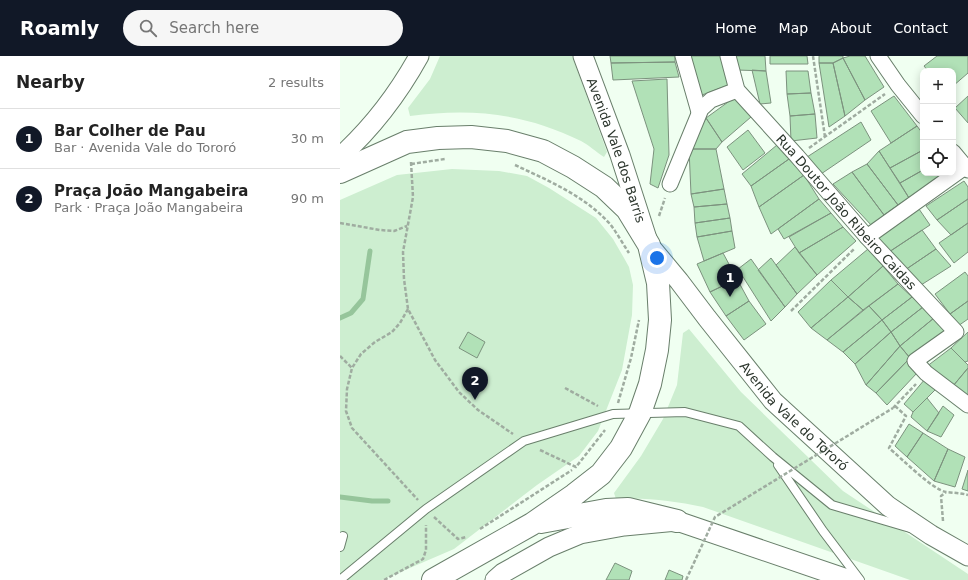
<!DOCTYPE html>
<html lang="en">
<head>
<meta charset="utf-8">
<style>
  body { margin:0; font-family:"DejaVu Sans",sans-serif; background:#f6f6f6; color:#222 }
  .controls { position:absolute; right:12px; top:12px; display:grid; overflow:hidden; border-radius:8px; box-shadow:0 2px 10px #0003 }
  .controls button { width:36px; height:36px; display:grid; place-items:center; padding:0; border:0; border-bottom:1px solid #e0e0e0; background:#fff; color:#222; font:20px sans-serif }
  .you { position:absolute; left:317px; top:202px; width:14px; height:14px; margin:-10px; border:3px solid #fff; border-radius:50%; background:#1a73e8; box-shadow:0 0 0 6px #1a73e833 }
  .badge { display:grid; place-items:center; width:26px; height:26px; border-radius:50%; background:#111827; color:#fff; font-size:13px; font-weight:700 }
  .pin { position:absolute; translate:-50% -33px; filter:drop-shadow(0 1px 2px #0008) }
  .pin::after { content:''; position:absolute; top:21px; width:14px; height:12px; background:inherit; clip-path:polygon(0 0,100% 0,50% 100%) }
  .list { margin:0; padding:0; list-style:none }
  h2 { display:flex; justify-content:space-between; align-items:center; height:52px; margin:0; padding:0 16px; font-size:17px }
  h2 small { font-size:13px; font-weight:400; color:#767676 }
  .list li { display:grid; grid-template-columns:26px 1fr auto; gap:12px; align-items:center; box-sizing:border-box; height:60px; padding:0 16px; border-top:1px solid #e0e0e0 }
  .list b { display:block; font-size:15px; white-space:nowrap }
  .list p { margin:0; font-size:13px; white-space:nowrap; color:#767676 }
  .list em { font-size:13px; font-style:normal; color:#767676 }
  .icon { flex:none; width:22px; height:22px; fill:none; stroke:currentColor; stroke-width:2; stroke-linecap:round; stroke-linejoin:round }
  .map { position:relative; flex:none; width:628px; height:524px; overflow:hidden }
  header { display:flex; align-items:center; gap:24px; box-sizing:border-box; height:56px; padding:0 20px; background:#111827; color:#fff }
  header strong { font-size:19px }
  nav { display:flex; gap:22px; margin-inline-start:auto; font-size:14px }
  .search { width:280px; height:36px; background:#f6f6f6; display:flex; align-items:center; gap:10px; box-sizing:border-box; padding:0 14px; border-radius:22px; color:#767676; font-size:15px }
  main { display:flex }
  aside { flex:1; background:#fff }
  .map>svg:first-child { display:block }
  .green { fill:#cdeed0 }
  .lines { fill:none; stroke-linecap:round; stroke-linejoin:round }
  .stream { stroke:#96c59b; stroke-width:5 }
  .building { fill:#b1e1b7; stroke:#7c927e }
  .service-casing { stroke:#697f6b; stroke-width:10 }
  .minor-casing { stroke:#697f6b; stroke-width:17 }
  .tertiary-casing { stroke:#697f6b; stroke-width:21 }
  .primary-casing { stroke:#697f6b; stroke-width:24 }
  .path { stroke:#9faca0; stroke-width:2.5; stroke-dasharray:4 2; stroke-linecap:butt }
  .service { stroke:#fff; stroke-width:8 }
  .minor { stroke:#fff; stroke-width:15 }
  .tertiary { stroke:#fff; stroke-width:19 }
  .primary { stroke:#fff; stroke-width:22 }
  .path-bridge { stroke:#9faca0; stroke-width:2.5; stroke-dasharray:4 2; stroke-linecap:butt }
  .labels { text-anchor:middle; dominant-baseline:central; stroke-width:3.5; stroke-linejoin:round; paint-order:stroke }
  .street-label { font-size:13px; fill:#2b352c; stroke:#f0fff1 }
</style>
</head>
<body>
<header>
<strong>Roamly</strong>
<div class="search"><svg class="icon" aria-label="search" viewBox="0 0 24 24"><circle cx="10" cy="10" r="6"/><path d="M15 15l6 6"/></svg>Search here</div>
<nav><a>Home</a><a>Map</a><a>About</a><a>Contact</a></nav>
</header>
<main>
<aside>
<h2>Nearby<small>2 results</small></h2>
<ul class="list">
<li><span class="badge">1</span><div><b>Bar Colher de Pau</b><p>Bar · Avenida Vale do Tororó</p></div><em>30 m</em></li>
<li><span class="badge">2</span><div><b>Praça João Mangabeira</b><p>Park · Praça João Mangabeira</p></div><em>90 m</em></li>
</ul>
</aside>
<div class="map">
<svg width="628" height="524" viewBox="0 0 628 524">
  <rect width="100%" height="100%" fill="#f0fff1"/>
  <path class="green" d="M100 0H232L267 96 264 101C256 96 249 89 241 85 184 57 132 52 70 60L68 52 90 23Z
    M112 113 159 115 187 120 209 132 256 162 273 183 284 202 289 211 293 229 292 259 282 314 258 375 239 400 197 429 114 493 42 524H0V144L57 119Z
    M349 273 401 336 503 435 628 518V524H570L363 451C334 445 306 441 276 443L274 437 301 400 323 363 337 329 343 277Z"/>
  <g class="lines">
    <path class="stream" d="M0 262 11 257 23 243 30 195
      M0 441 32 445H48"/>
  </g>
  <path class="building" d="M270 0H335V6L271 7Z
    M350 0H383L391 28 362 39Z
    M396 0H425L426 15 397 14Z
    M430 0H467L468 8H430Z
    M479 0H503V2L493 7H479Z
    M510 0H525L544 31 525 44 503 2Z
    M597 0H628V17L613 30V15H588L584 10Z
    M503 2 525 44 505 60 493 7Z
    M335 6 339 21 273 24 271 7Z
    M479 7H493L505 60 489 71Z
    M412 14 426 15 431 47 420 48Z
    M446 15H468L471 37 447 38Z
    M327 23 329 99 318 132 310 128 314 93 292 25Z
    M471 37 475 58 450 60 447 38Z
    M554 40 577 70 551 87 531 55Z
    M628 40V67L615 52Z
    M395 41 411 61 382 86 366 62Z
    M475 58 477 82 451 85 450 60Z
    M366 62 382 86 376 93H349Z
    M521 66 531 84 481 118 467 101Z
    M577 70 583 78V94L550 112 539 95Z
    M408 74 425 97 403 114 387 91Z
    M437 89 449 103 411 130 402 118Z
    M349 93H376L384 133 351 138Z
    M583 94V114L560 127 550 112Z
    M539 95 569 142 558 149 527 108Z
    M449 103 464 119 419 151 411 130Z
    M527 108 558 149 544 159 512 116Z
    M583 114V117H607L569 142 560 127Z
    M512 116 544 159 532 170 493 128Z
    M464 119 479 143 431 178 419 151Z
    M624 125 628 131V143L597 164 586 150Z
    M384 133 387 148 354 151 351 138Z
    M479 143 491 157 444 183 438 173Z
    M628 143V167L611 179 597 164Z
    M387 148 390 162 355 167 354 151Z
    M579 153 590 169 549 196 536 182Z
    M491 157 503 171 459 197 449 181Z
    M390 162 392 175 357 181 355 167Z
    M628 167V196L614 207 599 187Z
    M503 171 516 185 477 219 459 197Z
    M582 174 596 193 565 214 549 196Z
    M392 175 395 192 364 205 357 181Z
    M455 191 477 219 457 238 436 209Z
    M528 193 543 210 508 241 491 224Z
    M596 193 611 210 581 229 565 214Z
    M383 197 397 223 370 236 357 208Z
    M431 202 457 238 445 251 418 214Z
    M411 203 445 251 431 265 398 213Z
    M543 210 558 228 523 254 508 241Z
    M625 216 628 220V245L610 258 595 238Z
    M397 223 409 245 386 260 370 236Z
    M491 224 508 241 471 272 458 256Z
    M558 228 572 241 542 264 529 250Z
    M508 241 523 254 487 284 471 272Z
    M572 241 583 251 551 276 542 264Z
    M409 245 426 268 404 284 386 260Z
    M628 245V263L618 270 610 258Z
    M529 250 542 264 503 296 487 284Z
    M583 251 594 262 560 290 551 276Z
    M594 262 607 275 570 302 560 290Z
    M542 264 551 276 515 308 503 296Z
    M128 276 145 286 137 302 119 292Z
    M551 276 560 290 526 329 515 308Z
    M628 276V305L625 306 611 292Z
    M560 290 570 302 536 337 526 329Z
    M611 292 628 309V312L613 330 586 311Z
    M568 304 577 317 547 349 536 337Z
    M628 312V342L613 330Z
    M585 323 595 334 573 356 564 348Z
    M587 342 599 357 587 375 571 361 573 356Z
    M603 350 614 359 601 381 587 375Z
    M569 368 583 377 567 401 555 390Z
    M583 377 608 393 594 425 567 401Z
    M608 393 625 401 615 431 594 425Z
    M628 414V435L622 433Z
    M275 507 292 515 289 524H266Z
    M329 514 343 520 342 524H325Z"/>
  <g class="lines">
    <g class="service-casing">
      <path id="service" d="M438 409 483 475 520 524
        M0 491 3 480
        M0 524 86 453 184 385 273 358 345 356 399 370 433 401 492 449 570 472"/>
    </g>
    <g class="minor-casing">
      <g id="minor">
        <path d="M343 0 359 56"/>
        <path id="s1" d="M388 0 397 34 457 100 527 181 616 276 575 305 586 317 628 349"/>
        <path d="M538 0 558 29 583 60"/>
        <path d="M613 96 628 114"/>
        <path d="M330 128 361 53 371 44 397 34"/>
        <path d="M527 181 625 111"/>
      </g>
    </g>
    <g class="tertiary-casing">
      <g id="tertiary">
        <path id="s2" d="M243 0 280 99 309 189 339 225 367 262 433 345 548 450 591 479 628 500"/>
        <path d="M0 101C32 72 58 38 79 0"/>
        <path d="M155 524 163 517 209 491 240 478 284 470 337 465 510 524"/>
      </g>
    </g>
    <g class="primary-casing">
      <path id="primary" d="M0 116 67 86 98 82 131 81 167 85 203 95 233 111 264 131 287 153 309 189 318 227 320 264 317 294 310 328 300 357 281 392 261 418 234 439 192 468 93 524
        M201 466 266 454 288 453 337 465"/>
    </g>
    <path class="path" d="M473 0 485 81
      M469 92 545 38
      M71 106 73 141 63 196 64 223 68 253 95 304 119 336 138 354 173 378
      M71 108 105 103
      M175 109C209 125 245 140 270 168 277 177 283 188 289 197
      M319 160 325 142
      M0 167 40 174 54 175 67 170
      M68 253 60 267 52 276 35 286 21 298 12 312 7 333 6 355 12 372 78 444
      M451 255 515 192
      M0 300 12 312
      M225 332 258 350
      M278 347 291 302 299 264
      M555 350 566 360 549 392C561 402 593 434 606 436 614 437 621 437 628 439
      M553 352 576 328
      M200 394 236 411 265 374
      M94 461 118 483 126 481
      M603 465 601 440 606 436
      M140 473 232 414
      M44 524 83 503 86 494V469"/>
    <use href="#service" class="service"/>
    <use href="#minor" class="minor"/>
    <use href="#tertiary" class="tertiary"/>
    <use href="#primary" class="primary"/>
    <path class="path-bridge" d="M346 524 375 461 553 352"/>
  </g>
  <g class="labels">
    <g class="street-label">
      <text stroke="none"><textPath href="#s2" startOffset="100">Avenida Vale dos Barris</textPath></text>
      <text stroke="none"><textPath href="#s1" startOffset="199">Rua Doutor João Ribeiro Caidas</textPath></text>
      <text stroke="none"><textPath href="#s2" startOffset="425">Avenida Vale do Tororó</textPath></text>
    </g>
  </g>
</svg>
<div class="controls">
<button>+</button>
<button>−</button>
<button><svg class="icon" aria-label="locate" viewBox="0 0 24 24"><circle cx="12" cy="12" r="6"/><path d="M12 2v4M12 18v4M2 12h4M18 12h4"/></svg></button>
</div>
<div class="you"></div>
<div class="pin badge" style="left:390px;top:241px">1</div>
<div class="pin badge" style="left:135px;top:344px">2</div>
</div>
</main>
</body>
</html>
